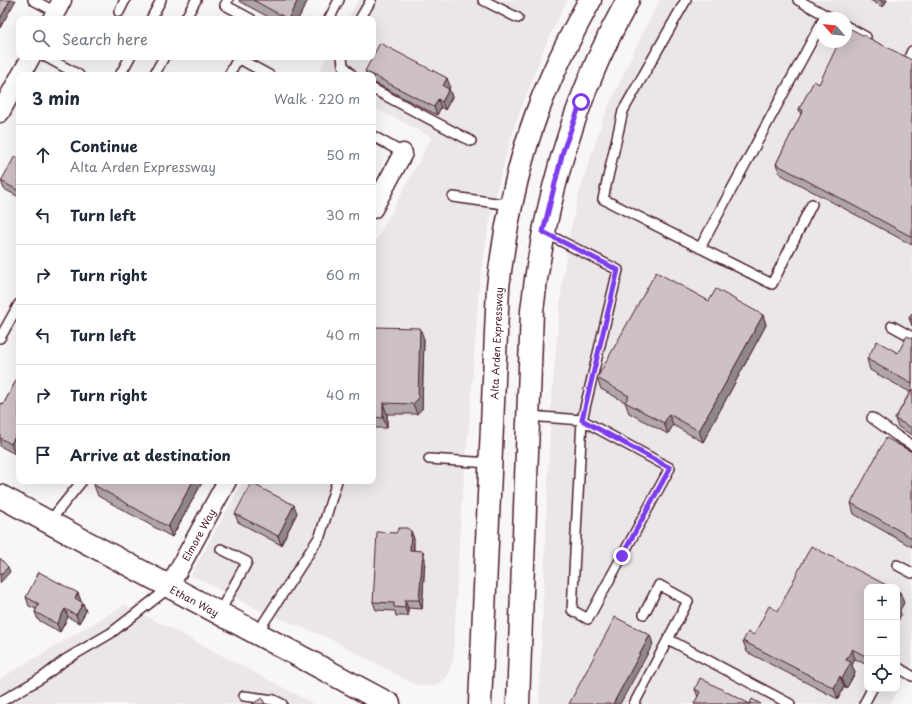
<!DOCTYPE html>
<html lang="en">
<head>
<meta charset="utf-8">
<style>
  body { margin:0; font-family:"Playpen Sans",sans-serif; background:#f6f6f7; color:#1f2937 }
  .controls { position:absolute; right:12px; bottom:12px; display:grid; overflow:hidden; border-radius:8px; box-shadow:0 4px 16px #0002 }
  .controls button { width:36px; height:36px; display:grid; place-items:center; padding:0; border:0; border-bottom:1px solid #e0e1e3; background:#fff; color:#1f2937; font:20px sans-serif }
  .compass { position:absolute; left:816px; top:12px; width:36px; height:36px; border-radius:50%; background:#fff; box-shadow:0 4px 16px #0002; rotate:298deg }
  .stop { position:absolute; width:12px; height:12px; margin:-9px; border:3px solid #7c3aed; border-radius:50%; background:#fff }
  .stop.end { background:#7c3aed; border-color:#fff; box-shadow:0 1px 4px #0008 }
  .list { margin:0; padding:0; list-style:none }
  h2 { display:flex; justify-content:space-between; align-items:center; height:52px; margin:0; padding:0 16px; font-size:17px }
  h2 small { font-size:13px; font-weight:400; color:#747a83 }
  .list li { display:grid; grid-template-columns:26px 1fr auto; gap:12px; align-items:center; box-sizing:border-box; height:60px; padding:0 16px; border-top:1px solid #e0e1e3 }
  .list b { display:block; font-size:15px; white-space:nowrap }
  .list p { margin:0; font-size:13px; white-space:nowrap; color:#747a83 }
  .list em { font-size:13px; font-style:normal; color:#747a83 }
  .icon { flex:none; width:22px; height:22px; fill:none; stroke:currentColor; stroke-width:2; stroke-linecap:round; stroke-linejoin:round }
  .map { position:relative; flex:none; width:912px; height:704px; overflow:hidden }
  .search { position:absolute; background:#fff; box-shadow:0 4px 16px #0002; left:16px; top:16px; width:360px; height:44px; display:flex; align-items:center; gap:10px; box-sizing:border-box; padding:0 14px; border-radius:8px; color:#747a83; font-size:15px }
  .panel { position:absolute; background:#fff; box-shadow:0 4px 16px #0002; left:16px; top:72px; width:360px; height:412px; border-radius:8px }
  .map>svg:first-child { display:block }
  .built { fill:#ebe6e8; fill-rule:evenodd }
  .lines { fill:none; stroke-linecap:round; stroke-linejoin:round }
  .service-casing { stroke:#4a1f2b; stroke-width:12 }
  .minor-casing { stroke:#4a1f2b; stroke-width:21 }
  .tertiary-casing { stroke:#4a1f2b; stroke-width:25 }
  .secondary-casing { stroke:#4a1f2b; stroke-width:25 }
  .service { stroke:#fff; stroke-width:9 }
  .minor { stroke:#fff; stroke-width:18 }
  .tertiary { stroke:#fff; stroke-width:22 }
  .secondary { stroke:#fff; stroke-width:22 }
  .wall { fill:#b0a6a9; stroke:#4a1f2b }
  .shaded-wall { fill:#908789; stroke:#4a1f2b }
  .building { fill:#cdc1c4; stroke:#4a1f2b }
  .route { stroke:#7c3aed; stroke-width:5 }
  .labels { text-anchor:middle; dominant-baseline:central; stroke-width:3; stroke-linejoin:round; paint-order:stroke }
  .street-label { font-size:10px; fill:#4a1f2b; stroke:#fff }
</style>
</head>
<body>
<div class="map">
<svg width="912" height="704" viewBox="0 0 912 704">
  <rect width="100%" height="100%" fill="#f8f6f7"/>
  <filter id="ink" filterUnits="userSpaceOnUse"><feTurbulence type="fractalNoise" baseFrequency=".025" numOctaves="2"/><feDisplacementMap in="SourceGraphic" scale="8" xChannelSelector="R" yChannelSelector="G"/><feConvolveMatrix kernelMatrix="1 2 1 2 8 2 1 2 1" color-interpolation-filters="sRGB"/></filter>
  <g filter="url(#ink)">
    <path class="built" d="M358 0H567L544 48 516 122 499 181 489 225 479 286 469 427 461 508 453 660 447 677 434 686H430L416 685 331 639 259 610 191 575 243 481H373V246L432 137 373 107V75H318L327 57H373V19H348Z
      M660 0H912V665L890 704H539L551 405 562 285 570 232 579 193 603 119 637 45ZM822 18H846V42H822ZM867 587H897V689H867Z
      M124 605 166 626 314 704H0V679Z"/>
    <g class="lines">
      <g class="service-casing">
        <path id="service" d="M33 0 56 12
          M228 0 225 5 251 19
          M483 0 518 18
          M686 0 623 111 603 199 772 284 812 204
          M798 0 831 18
          M119 12 125 0
          M151 19 161 0
          M185 19 196 0
          M329 19 339 0
          M360 19 371 0
          M846 26 866 37
          M46 57 79 75
          M236 57 269 75
          M342 57 343 65 352 75
          M908 60 912 51
          M120 75 130 57
          M154 75 164 57
          M229 75 238 58
          M373 89 471 141
          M373 136 403 153
          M453 197 511 205
          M700 248 822 22
          M892 326 912 337
          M0 338 19 304
          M528 416 582 420 618 270 545 233
          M872 418 897 436 912 445
          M582 420 670 468 588 619 572 610Z
          M429 459 490 463
          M49 522 82 481
          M897 565 912 573
          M219 613 247 562 221 549
          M257 633 320 536 337 481
          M668 639 790 704
          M899 668 912 676
          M244 696 274 700 282 704
          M0 702 43 677 65 660 111 633 169 588
          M634 704 688 601 659 585 644 614
          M864 704 872 689"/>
      </g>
      <g class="minor-casing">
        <g id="minor">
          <path d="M52 19 62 0"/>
          <path d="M21 75 31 57"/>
          <path d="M0 113 19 78"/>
          <path d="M373 209 403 153"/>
          <path id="s1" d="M169 587 227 481"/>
        </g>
      </g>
      <g class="tertiary-casing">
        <g id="tertiary">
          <path id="s2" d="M0 496 389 704"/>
        </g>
      </g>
      <g class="secondary-casing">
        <g id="secondary">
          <path id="s3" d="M480 704 498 287C505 227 517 166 538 110 552 72 571 35 590 0"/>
          <path d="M518 704 532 311C544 201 574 96 628 0"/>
        </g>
      </g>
      <use href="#service" class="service"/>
      <use href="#minor" class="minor"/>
      <use href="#tertiary" class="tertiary"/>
      <use href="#secondary" class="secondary"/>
    </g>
    <path class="wall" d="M239 0H308L298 19H272L239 1Z
      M870 0H887L883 7Z
      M912 60V245L780 174 776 164 801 115 799 109 819 84Z
      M365 71 450 86 449 89 452 97 445 110 441 107 437 115 373 82V75H367Z
      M19 158V197L4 189 1 181Z
      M709 301 763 315 766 325 703 442 673 425 668 434 629 413 625 402 601 389 597 378Z
      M912 313V326L909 318Z
      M373 327 424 339 422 409 417 414H387V428H373Z
      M912 338V435L898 427 895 419 910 392 870 370 867 359 898 353Z
      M19 375V447L15 454 0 446V403L3 405Z
      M912 452V547L854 514 851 503Z
      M96 481H203L172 537 98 496 94 485Z
      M297 513 281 545 238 522 235 514Z
      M411 531 414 539V551L425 559 422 609 408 608V616H396L395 611 376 610 373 602 396 533Z
      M867 587V665L855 659 852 665 855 673 846 689 844 687 838 699 747 652 743 641 754 635 778 611Z
      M78 593 81 602 86 611 79 623 68 617 60 632 38 620 35 612 36 609 29 606 26 597Z
      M695 689 750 704H694L698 697Z"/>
    <path class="shaded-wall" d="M10 0H16L0 28V19Z
      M298 0H308L298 19H288Z
      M881 0H887L883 7Z
      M447 78 450 86 446 94 443 86Z
      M449 89 452 97 445 110 442 102Z
      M438 99 441 107 437 115 434 107Z
      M763 315 766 325 703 442 699 431Z
      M420 328 424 339 422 409 417 414 413 404Z
      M383 403 387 414V428L383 418Z
      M669 414 673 425 668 434 664 423Z
      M19 429V447L15 454 11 444Z
      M193 481H203L172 537 168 527Z
      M294 505 297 513 281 545 278 536Z
      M411 531 414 539 413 558 410 550Z
      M423 551 425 559 422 609 419 600Z
      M8 567 10 572 0 583V575Z
      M900 592 904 603 900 610 901 615 897 623V598Z
      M78 593 81 601 78 607 75 598Z
      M405 600 408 608V616L405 608Z
      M83 603 86 611 79 623 76 615Z
      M65 609 68 617 60 632 57 624Z
      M650 635 653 644 620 704H613Z
      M852 649 855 659 852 665 855 673 846 689 842 679 846 660Z
      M840 676 844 687 838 699 834 688Z"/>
    <path class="building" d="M0 0H10L0 19Z
      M253 0H298L288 19Z
      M847 27 912 60V237L776 164 803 110 799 109 814 81 819 84 839 42H846V28Z
      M380 43 447 78 443 86 449 89 442 102 438 99 434 107 365 71Z
      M15 156 19 158V191L1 181Z
      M656 272 709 301 716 289 763 315 699 431 669 414 664 423 625 402 629 396 597 378Z
      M912 313V320L909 318Z
      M373 327 420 328 418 399 413 404 383 403V418L373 417Z
      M907 336 912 338V384L867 359 877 341 898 353Z
      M19 375V429L11 444 0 438V403L3 405Z
      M912 389V428L895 419Z
      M886 438 912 452V538L851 503Z
      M96 481H193L168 527 94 485Z
      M251 483 294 505 278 536 235 514Z
      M399 528H407L411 531 410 550 423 551 419 600H405V608L394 607V603L373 602 377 532 396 533Z
      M811 546 890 587H867V657L852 649 846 660 851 662 842 679 840 676 834 688 743 641 748 632 754 635 769 606 778 611Z
      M0 558 8 567 0 575Z
      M39 572 78 593 75 598 83 603 76 615 65 609 57 624 35 612 39 604 26 597Z
      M897 590 900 592 897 598Z
      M615 617 650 635 613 704H569Z
      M700 678 750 704 752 699 761 704H694L700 692 695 689Z
      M262 698 265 704H252Z"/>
  </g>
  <g class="lines" filter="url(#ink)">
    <path class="route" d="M581 102 563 151 543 232 618 270 582 420 670 468 622 556"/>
  </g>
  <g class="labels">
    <g class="street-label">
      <text stroke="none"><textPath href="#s3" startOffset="361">Alta Arden Expressway</textPath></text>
      <text stroke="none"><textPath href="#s1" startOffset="60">Elmore Way</textPath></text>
      <text stroke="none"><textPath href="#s2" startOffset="221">Ethan Way</textPath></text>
    </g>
  </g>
</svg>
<div class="controls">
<button>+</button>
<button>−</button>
<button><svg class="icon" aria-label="locate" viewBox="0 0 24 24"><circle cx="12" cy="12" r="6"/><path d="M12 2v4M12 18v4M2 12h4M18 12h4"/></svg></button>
</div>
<svg class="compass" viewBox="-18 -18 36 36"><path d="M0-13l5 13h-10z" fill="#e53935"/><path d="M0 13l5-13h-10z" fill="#747a83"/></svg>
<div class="stop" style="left:581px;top:102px"></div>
<div class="stop end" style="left:622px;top:556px"></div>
<div class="search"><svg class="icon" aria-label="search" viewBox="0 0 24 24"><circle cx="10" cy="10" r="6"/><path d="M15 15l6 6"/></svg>Search here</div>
<section class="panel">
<h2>3 min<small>Walk · 220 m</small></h2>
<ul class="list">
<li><svg class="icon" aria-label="ahead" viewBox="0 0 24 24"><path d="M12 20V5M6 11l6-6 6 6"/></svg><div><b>Continue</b><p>Alta Arden Expressway</p></div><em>50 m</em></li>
<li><svg class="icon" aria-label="left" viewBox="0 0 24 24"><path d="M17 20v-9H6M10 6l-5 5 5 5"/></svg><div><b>Turn left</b></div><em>30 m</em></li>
<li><svg class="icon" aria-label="right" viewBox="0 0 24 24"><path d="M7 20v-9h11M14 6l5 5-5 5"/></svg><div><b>Turn right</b></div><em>60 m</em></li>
<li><svg class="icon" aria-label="left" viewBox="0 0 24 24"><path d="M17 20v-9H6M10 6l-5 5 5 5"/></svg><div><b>Turn left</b></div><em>40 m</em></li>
<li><svg class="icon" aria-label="right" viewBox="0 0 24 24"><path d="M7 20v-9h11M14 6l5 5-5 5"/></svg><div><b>Turn right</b></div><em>40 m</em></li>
<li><svg class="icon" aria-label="arrive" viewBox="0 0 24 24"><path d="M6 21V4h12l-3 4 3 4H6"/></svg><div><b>Arrive at destination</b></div></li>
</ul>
</section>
</div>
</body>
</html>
